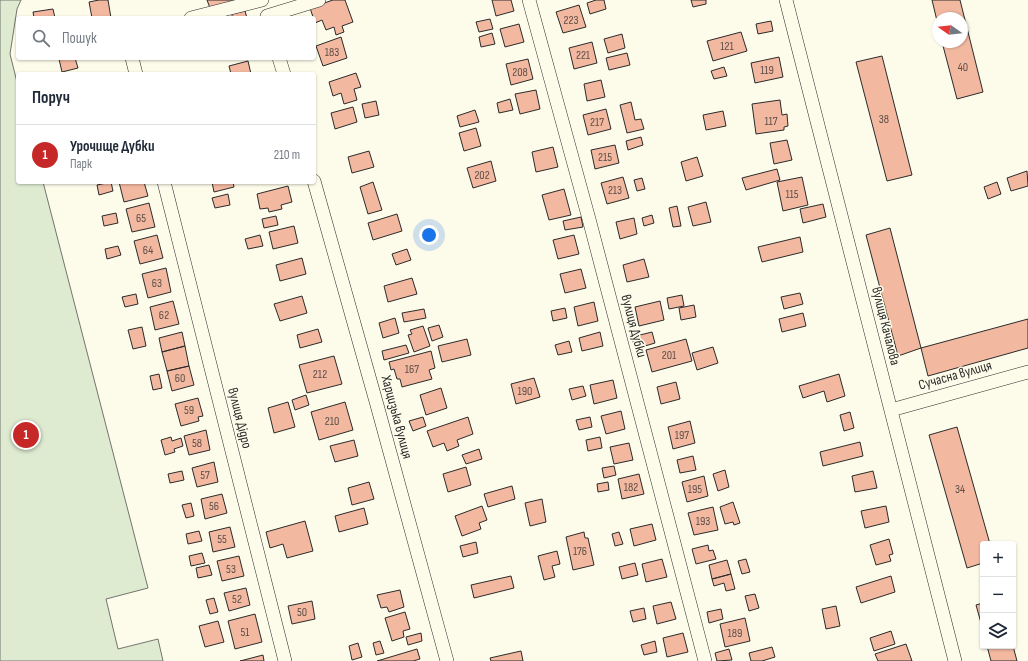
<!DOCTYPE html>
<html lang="uk">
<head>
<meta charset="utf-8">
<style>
  body { margin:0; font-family:"Sofia Sans Condensed",sans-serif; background:#f2f2f3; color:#1f2937 }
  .controls { position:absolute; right:12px; bottom:12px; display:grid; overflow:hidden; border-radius:4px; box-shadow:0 1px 3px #0004 }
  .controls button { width:36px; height:36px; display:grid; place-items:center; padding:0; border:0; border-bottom:1px solid #e0e1e3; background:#fff; color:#1f2937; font:20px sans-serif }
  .compass { position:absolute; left:932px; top:12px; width:36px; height:36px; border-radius:50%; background:#fff; box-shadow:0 1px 3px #0004; rotate:284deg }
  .you { position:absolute; left:429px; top:235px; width:14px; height:14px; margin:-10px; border:3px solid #fff; border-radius:50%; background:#1a73e8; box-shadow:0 0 0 6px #1a73e833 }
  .badge { display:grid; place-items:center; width:26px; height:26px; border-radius:50%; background:#c62828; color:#fff; font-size:13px; font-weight:700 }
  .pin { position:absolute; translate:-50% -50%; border:2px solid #fff; box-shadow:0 1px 4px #0006 }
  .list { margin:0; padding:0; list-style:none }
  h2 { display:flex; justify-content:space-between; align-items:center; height:52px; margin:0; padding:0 16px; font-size:17px }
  h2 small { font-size:13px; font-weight:400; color:#747a83 }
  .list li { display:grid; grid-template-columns:26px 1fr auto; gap:12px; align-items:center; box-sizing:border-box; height:60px; padding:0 16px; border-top:1px solid #e0e1e3 }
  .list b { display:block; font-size:15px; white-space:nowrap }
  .list p { margin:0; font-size:13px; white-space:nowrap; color:#747a83 }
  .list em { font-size:13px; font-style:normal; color:#747a83 }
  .icon { flex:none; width:22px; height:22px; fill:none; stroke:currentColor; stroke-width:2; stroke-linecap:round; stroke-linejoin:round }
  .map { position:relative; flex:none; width:1028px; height:661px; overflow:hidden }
  .search { position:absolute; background:#fff; box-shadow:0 1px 3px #0004; left:16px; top:16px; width:300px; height:44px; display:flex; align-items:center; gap:10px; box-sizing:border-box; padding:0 14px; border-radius:4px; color:#747a83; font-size:15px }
  .panel { position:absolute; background:#fff; box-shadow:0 1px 3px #0004; left:16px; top:72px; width:300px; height:112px; border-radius:4px }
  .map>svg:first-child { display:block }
  .green { fill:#deebd1; stroke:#74746e }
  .building { fill:#f2b8a0; stroke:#2b2b2b }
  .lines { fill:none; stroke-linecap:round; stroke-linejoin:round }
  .street-casing { stroke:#2b2b2b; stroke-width:14 }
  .street { stroke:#fdfbea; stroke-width:13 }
  .labels { text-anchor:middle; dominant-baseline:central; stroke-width:3; stroke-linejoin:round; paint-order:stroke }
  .number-label { font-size:12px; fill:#5d4e48 }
  .street-label { font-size:14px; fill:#2b2b2b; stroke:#fdfbea }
</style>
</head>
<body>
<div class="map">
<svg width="1028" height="661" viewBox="0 0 1028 661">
  <rect width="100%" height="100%" fill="#fdfbea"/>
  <path class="green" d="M0 0H21L17 9 10 54 18 86V182H43L148 588 106 599 118 649 158 639 163 661H0Z"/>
  <path class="building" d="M99 0H108L111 18H92L89 2Z
    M207 0H237L210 8Z
    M333 0H345L353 22 342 26 344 32 336 35 334 27 326 30 322 20 315 23 310 8Z
    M492 0H511L514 11 496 16Z
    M596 0H604L606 9 590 14 587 3Z
    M691 0H706V4L693 7Z
    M932 0H960L983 92 957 99 942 42H962V18H938V25Z
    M579 5 586 27 563 33 556 12Z
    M53 9 55 18H34L33 12Z
    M245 11 247 18H232V14Z
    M490 19 493 29 479 32 476 22Z
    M771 21 773 31 758 34 756 24Z
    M519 24 524 42 505 47 500 29Z
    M741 32 747 51 713 61 707 41Z
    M492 33 495 44 481 47 479 37Z
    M622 34 625 48 608 53 604 39Z
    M341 37 347 58 323 66 316 46Z
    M592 42 597 63 574 69 569 48Z
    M627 53 630 65 609 70 606 58Z
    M882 56 912 175 887 181 856 62Z
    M779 57 783 77 755 83 751 63Z
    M63 58H75L78 68 62 72 59 59Z
    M528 59 533 79 511 85 506 64Z
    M248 61 251 74H231L229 66Z
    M724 67 727 76 714 79 711 71Z
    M356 73 361 87 354 89 357 100 344 104 341 93 333 96 329 82Z
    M601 80 605 97 587 101 584 84Z
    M536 90 540 109 520 114 515 94Z
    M510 99 513 110 499 113 497 103Z
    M780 100 782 115 787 114 788 126 784 127V130L756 134 752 104Z
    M376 101 379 115 365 118 362 104Z
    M631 102 635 120 641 119 644 129 627 133 620 105Z
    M353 107 357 122 335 129 331 113Z
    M606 109 611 129 588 135 583 115Z
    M475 110 479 122 460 127 457 116Z
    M723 111 726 126 706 130 703 115Z
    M476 128 481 146 464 151 459 133Z
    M641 137 643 145 628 150 626 141Z
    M787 140 792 160 774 164 770 143Z
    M615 145 619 163 595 169 591 150Z
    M553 147 558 167 536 172 532 152Z
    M369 151 374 167 352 173 348 157Z
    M697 157 703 176 686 181 681 162Z
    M491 161 496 181 473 188 467 168Z
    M777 169 780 180 746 190 742 178Z
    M1027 171 1028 186 1011 191 1007 178Z
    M623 177 629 198 607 204 601 183Z
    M802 177 808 205 783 211 777 182Z
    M642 178 645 189 637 191 634 180Z
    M111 182 113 191 99 195 97 185Z
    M119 182H144L148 196 124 202Z
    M212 182H233L234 187 214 192Z
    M373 182 382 210 368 214 360 187Z
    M997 182 1001 194 988 199 984 187Z
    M288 186 292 202 281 205 282 209 269 212 268 208 260 209 257 194Z
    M564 189 571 215 549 220 542 195Z
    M228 194 230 205 215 208 212 198Z
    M706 202 711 222 693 226 688 207Z
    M149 203 155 227 132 232 126 209Z
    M823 204 826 217 803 223 800 209Z
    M677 206 681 226 673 227 669 208Z
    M116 213 118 223 104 226 102 216Z
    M397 214 402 231 373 240 368 223Z
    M652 215 654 223 644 226 642 218Z
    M276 216 278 225 264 228 262 219Z
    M581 217 583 227 565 230 563 221Z
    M634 218 637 234 620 239 616 222Z
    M294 226 298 243 273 249 269 232Z
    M890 228 921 348 898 356 866 235Z
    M157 235 163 258 140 264 134 241Z
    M260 235 263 246 248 249 245 239Z
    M574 235 579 254 558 259 553 240Z
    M800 237 803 252 762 262 758 247Z
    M118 246 121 255 107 259 105 249Z
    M407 249 411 260 396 265 392 254Z
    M302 258 306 274 280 281 276 265Z
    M644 259 649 277 627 282 623 265Z
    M166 268 171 292 148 298 142 274Z
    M581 269 586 288 565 293 560 274Z
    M412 278 417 294 388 302 384 286Z
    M800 293 803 304 784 309 781 297Z
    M136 294 138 304 125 307 122 297Z
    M682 295 684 306 669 309 667 298Z
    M302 296 307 313 280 321 274 304Z
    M173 301 179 324 155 330 150 307Z
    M660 301 664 320 639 326 635 307Z
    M594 302 598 321 578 326 574 307Z
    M694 305 696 317 681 320 679 308Z
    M565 308 567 318 553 321 551 311Z
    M424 309 426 318 404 322 402 313Z
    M803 313 806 326 782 332 779 319Z
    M395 318 399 333 383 338 379 323Z
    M1028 319V348L928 376 921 348Z
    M439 325 443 337 432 341 428 328Z
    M423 326 430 346 414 352 408 335 412 334 410 330Z
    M142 327 146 346 133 349 128 330Z
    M318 329 322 342 300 348 297 335Z
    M182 332 185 346 162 352 159 338Z
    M600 332 603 346 582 351 579 338Z
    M652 332 655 343 635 349 632 337Z
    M467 339 471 355 442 362 438 346Z
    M686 339 692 361 652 372 646 350Z
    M569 341 572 352 558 355 555 345Z
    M406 345 409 353 384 360 382 351Z
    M185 346 189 366 167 371 162 352Z
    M713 347 718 363 697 370 692 353Z
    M431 351 435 368 429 370 432 379 402 387 400 379H397L394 369 391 370 389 362Z
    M334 356 342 384 307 393 299 365Z
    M189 366 194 385 172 391 167 371Z
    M159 374 162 388 153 390 150 376Z
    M839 374 845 396 827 402 824 391 803 398 799 386Z
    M534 378 540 397 516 404 511 384Z
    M613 380 617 398 594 404 590 385Z
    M676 382 680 399 661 404 657 387Z
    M583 386 586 396 572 400 569 389Z
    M441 388 447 408 426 415 420 395Z
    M306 395 309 405 295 410 292 400Z
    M198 398 203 416 198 417 199 421 181 426 175 404Z
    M288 402 295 427 274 433 268 408Z
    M345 402 353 430 319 440 311 412Z
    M621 411 625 429 606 434 601 416Z
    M850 412 854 428 844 431 840 415Z
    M423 417 426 426 413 431 409 421Z
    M468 417 473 434 457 440 459 446 447 451 444 443 433 447 427 431Z
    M590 417 592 427 579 430 576 420Z
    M690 421 695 443 673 449 668 427Z
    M957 427 990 544H983V563L967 568 929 435Z
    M206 430 210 450 189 455 184 436Z
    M171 437 172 441 181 438 183 446 174 449 175 452 165 455 161 440Z
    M600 437 602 448 588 451 586 440Z
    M354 440 358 456 335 462 330 446Z
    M860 442 863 456 823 466 820 452Z
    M629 443 633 460 614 464 610 447Z
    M479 449 482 459 466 464 462 455Z
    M693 456 696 470 680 473 677 460Z
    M214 462 218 482 197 487 192 468Z
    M614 466 616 475 604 478 602 468Z
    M466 467 471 485 448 492 443 474Z
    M725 470 729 487 718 491 713 474Z
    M182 471 184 480 170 483 168 474Z
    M873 471 877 488 855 492 852 476Z
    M639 474 644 494 622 499 618 479Z
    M704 476 708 496 687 502 682 482Z
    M369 482 374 499 352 505 348 488Z
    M608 482 609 490 598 492 597 484Z
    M512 486 515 499 488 507 484 494Z
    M222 494 227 513 205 519 201 499Z
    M542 499 546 522 530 526 525 503Z
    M733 502 740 523 734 525 733 522 725 524 720 507Z
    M191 503 194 516 186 518 182 505Z
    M482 506 487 520 479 523 481 529 462 536 455 516Z
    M886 506 889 522 865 528 861 511Z
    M713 507 718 530 694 535 688 513Z
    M364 508 368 524 339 532 335 516Z
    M305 521 313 551 287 558 283 544 270 548 266 532Z
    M652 524 656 540 634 546 630 529Z
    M230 527 235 547 213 552 209 532Z
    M199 531 202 541 188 544 186 534Z
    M584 532 585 538H588L594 565 573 570 566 537Z
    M619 532 623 544 615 546 612 534Z
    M889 539 893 554 889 555 891 561 876 565 870 545Z
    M476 542 478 553 463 557 460 546Z
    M708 545 709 551 713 550 716 559 696 564 692 549Z
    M557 551 560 564 552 566 555 577 544 580 538 556Z
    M202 553 205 563 191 566 189 556Z
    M239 556 244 576 222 581 217 561Z
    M662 559 667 577 646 582 642 564Z
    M746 559 750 572 742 574 738 561Z
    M727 560 731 574 712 579 709 565Z
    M635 563 638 575 622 579 619 567Z
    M209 565 212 575 198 578 196 568Z
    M731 574 735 589 726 591 724 583 714 586 712 579Z
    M511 576 514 588 474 598 471 585Z
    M891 576 895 592 861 603 856 587Z
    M246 588 250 605 229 611 224 593Z
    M400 590 404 607 389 612 387 607 381 608 377 595Z
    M755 594 759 608 749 611 745 596Z
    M214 598 218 612 210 614 206 600Z
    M312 601 315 619 292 624 288 606Z
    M671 602 676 619 657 624 653 606Z
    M983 603V630L976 605Z
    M836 606 840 626 826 629 822 609Z
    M644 608 646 619 633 622 630 611Z
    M721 609 723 619 709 623 707 612Z
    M405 612 410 629 403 631 404 637 392 641 385 618Z
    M255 614 262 642 235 649 228 621Z
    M745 618 750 641 725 647 720 624Z
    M218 621 224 642 205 647 199 626Z
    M891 631 895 644 874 651 870 638Z
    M421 633 422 641 408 645 406 637Z
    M683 633 688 652 667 657 663 638Z
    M380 641 384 653 376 655 373 643Z
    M655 641 657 652 644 655 641 645Z
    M358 643 362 657 352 660 349 646Z
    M906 644 912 661H878L875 654Z
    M987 646H1013L1017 661H991Z
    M772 647 775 657 762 661H751L749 653Z
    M417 649 420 659 413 661H377Z
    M729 649 732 660 717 661 715 653Z
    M521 651 523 661H491L490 658Z
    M263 655 264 661H240Z"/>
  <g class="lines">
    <g class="street-casing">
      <path id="street" d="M529 0 589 219 705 661
        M786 0 955 661
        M267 16 319 0
        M191 18 262 0
        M132 58 136 74
        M279 58 284 74
        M314 181 377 405 447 661
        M164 182 285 661
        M891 410 1028 372"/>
    </g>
    <use href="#street" class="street"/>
  </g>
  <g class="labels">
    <g class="number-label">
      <text x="571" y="20">223</text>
      <text x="727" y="46">121</text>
      <text x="332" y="52">183</text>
      <text x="583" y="55">221</text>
      <text x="963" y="67">40</text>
      <text x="767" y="70">119</text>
      <text x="520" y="72">208</text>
      <text x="884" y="119">38</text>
      <text x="771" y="121">117</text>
      <text x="597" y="122">217</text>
      <text x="605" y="157">215</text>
      <text x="482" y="175">202</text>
      <text x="615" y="190">213</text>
      <text x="792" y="194">115</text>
      <text x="141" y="218">65</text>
      <text x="148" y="250">64</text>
      <text x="157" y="283">63</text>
      <text x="164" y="315">62</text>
      <text x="669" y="355">201</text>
      <text x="412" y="369">167</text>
      <text x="320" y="374">212</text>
      <text x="180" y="378">60</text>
      <text x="525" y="391">190</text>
      <text x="189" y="410">59</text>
      <text x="332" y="421">210</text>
      <text x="682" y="435">197</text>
      <text x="197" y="443">58</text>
      <text x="205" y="475">57</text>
      <text x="631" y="487">182</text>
      <text x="695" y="489">195</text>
      <text x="960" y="489">34</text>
      <text x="214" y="506">56</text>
      <text x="703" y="521">193</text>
      <text x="222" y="539">55</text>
      <text x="580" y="551">176</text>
      <text x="231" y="569">53</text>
      <text x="237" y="599">52</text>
      <text x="302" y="612">50</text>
      <text x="245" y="632">51</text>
      <text x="735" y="633">189</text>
    </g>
    <g class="street-label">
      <text transform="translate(634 326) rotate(75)">вулиця Дубки</text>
      <text transform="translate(886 326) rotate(76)">вулиця Качалова</text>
      <text transform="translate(955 375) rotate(-16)">Сучасна вулиця</text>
      <text transform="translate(397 417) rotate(75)">Харцизька вулиця</text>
      <text transform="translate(240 418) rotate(76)">вулиця Дідро</text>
    </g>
  </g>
</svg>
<div class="controls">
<button>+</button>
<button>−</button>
<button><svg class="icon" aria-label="layers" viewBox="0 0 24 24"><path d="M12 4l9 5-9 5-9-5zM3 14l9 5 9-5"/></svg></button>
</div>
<svg class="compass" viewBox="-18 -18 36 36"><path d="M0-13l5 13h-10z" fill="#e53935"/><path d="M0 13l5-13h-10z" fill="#747a83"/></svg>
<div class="you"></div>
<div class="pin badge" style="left:26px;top:435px">1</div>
<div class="search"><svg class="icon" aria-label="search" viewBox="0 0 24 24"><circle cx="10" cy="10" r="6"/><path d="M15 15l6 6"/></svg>Пошук</div>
<section class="panel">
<h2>Поруч<small></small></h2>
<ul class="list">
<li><span class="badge">1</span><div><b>Урочище Дубки</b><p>Парк</p></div><em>210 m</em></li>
</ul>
</section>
</div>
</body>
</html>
